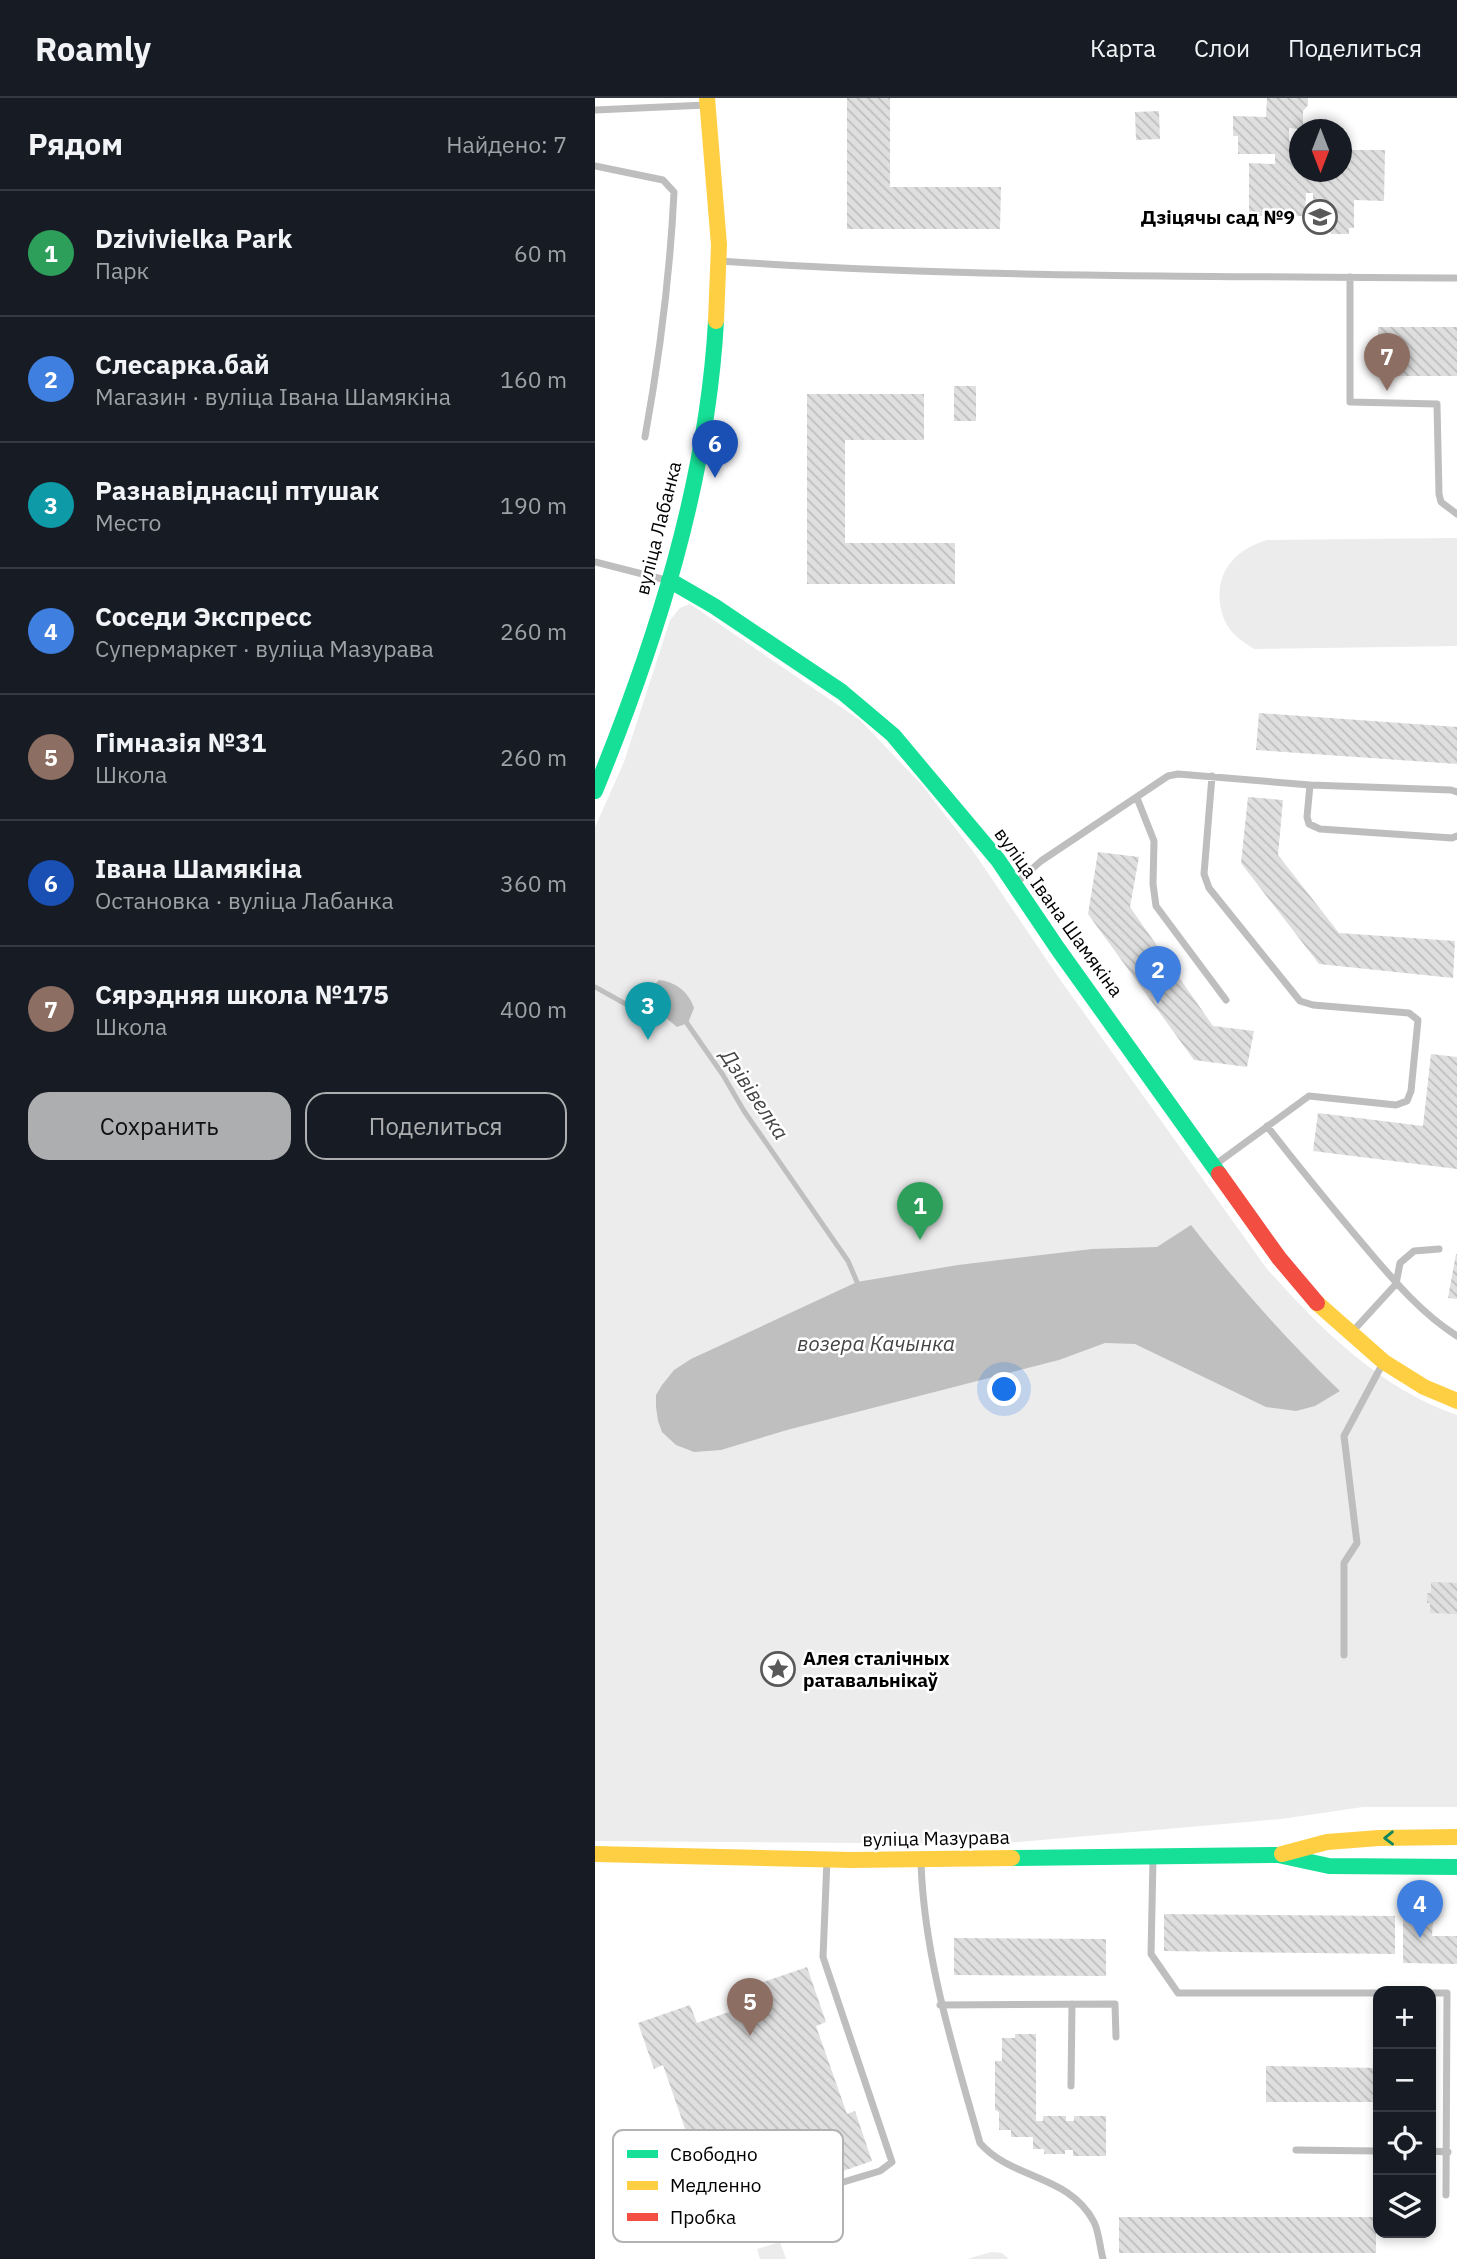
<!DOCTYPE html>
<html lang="ru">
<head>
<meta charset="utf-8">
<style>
  body { margin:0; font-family:"IBM Plex Sans",sans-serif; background:#20242c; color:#f1f3f6 }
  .controls { position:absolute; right:21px; bottom:21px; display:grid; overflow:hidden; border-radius:14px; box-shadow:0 4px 10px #0003 }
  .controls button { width:63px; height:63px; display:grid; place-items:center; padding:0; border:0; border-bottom:2px solid #363941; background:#171b24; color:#f1f3f6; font:35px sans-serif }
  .compass { position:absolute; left:694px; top:21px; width:63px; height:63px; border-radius:50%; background:#171b24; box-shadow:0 4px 10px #0003; rotate:180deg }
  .you { position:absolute; left:410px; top:1292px; width:24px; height:24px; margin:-18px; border:5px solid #fff; border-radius:50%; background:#1a73e8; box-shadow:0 0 0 10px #1a73e833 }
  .badge { display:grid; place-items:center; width:46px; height:46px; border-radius:50%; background:#adaeaf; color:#fff; font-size:23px; font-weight:700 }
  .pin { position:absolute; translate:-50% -58px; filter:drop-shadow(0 2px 4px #0008) }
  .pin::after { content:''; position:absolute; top:37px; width:24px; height:21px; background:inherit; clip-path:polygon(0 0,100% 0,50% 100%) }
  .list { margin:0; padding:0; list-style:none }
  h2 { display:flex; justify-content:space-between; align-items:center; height:91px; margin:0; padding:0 28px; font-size:30px }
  h2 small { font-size:23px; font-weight:400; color:#9ea1a6 }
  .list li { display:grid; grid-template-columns:46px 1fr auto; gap:21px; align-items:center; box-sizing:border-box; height:126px; padding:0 28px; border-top:2px solid #363941 }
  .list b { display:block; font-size:26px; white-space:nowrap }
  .list p { margin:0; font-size:23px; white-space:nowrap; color:#9ea1a6 }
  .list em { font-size:23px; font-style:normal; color:#9ea1a6 }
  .actions { display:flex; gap:14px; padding:21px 28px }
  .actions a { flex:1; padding:16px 0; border:2px solid #adaeaf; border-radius:21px; text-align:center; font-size:24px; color:#adaeaf }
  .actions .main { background:#adaeaf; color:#111 }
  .icon { flex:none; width:38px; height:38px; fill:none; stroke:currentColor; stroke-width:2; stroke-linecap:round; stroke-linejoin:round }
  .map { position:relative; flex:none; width:862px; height:2161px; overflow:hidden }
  header { display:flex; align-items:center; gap:42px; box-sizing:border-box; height:98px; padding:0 35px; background:#171b24; border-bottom:2px solid #363941 }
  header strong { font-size:33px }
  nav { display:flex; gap:38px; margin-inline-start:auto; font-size:24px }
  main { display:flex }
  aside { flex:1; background:#171b24 }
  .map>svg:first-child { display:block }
  .green { fill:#ececec }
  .water { fill:#bfbfbf }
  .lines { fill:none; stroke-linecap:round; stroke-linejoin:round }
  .stream { stroke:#bfbfbf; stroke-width:5 }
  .building { fill:url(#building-back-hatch) }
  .lane { stroke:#bebebe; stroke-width:7 }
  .fast { stroke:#16e098; stroke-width:16 }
  .slow { stroke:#ffcf43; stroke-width:16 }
  .jam { stroke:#f24e42; stroke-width:16 }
  .oneway { stroke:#0d865b }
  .labels { text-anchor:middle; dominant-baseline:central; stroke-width:5; stroke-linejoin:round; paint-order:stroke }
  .poi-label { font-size:19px; font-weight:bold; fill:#000; stroke:#fff; text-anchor:end }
  .street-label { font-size:19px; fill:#000; stroke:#fff }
  .water-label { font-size:21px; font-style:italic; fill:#444; stroke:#fff }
  .key { fill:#fff; stroke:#b2b2b2; stroke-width:2 }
  .key-label { font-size:19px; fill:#000 }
</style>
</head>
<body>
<header>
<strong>Roamly</strong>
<nav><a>Карта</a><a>Слои</a><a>Поделиться</a></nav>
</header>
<main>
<aside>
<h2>Рядом<small>Найдено: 7</small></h2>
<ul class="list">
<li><span class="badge" style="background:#2e9e5b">1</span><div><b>Dzivivielka Park</b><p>Парк</p></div><em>60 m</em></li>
<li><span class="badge" style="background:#3f7fe0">2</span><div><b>Слесарка.бай</b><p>Магазин · вуліца Івана Шамякіна</p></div><em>160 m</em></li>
<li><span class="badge" style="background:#0f9aa8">3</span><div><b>Разнавіднасці птушак</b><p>Место</p></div><em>190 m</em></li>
<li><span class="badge" style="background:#3f7fe0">4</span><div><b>Соседи Экспресс</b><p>Супермаркет · вуліца Мазурава</p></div><em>260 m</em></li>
<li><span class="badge" style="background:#8d6e63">5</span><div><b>Гімназія №31</b><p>Школа</p></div><em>260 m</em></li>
<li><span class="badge" style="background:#1a4fb4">6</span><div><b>Івана Шамякіна</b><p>Остановка · вуліца Лабанка</p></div><em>360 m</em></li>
<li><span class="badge" style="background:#8d6e63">7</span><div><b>Сярэдняя школа №175</b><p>Школа</p></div><em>400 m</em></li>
</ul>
<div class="actions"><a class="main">Сохранить</a><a>Поделиться</a></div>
</aside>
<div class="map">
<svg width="862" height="2161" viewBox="0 0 862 2161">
  <defs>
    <pattern id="building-back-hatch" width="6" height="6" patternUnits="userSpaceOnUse" patternTransform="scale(1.75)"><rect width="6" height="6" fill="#dfdfdf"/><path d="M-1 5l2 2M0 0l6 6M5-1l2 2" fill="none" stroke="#bebebe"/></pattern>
  </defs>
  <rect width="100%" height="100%" fill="#fff"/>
  <path class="green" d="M862 440V548L659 551C650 545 640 539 634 530 629 523 626 514 625 505 621 472 642 451 672 442Z
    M95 506 265 622 326 686 378 753 464 880 672 1171C725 1230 785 1291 862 1317V1709H768L686 1721 400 1746 0 1743V729L29 664 75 522 85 510Z
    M185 2144 191 2161H165L162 2151Z
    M396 2154 407 2155 414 2161H372Z"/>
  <path class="water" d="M64 882C81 884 94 894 99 910L93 925 82 929 59 910 52 894Z
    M596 1127C642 1186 691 1241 745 1293L720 1308 701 1313 671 1309 540 1246 510 1245 464 1262 192 1332 126 1352 99 1354 81 1347 67 1334 63 1323 61 1309V1297L67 1287 79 1272 96 1261 262 1184 363 1167 497 1151 562 1149Z"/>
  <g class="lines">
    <path class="stream" d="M0 889 45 914 61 898
      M89 921 128 977 149 1013 253 1163 262 1184"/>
  </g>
  <path class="building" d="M252 0H295V89H406L405 131H252Z
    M672 0H713V7L708 13V26L704 31 694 30V43L704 42V74H746V52H790L789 103 759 102V130H754V136H736L735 133 718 132V95H711L710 118H654V65L680 66V56H643V38H638V18L671 19Z
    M564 13 565 41 541 42 540 14Z
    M783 229H862V278H784Z
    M359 288H381V323H359Z
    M212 296H329V342H250V445H360V486H212Z
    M664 615 862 629V666L661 652Z
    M653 699 688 702 683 757 744 835 860 843 858 880 724 866 646 765Z
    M503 754 544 759 535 809 618 928 659 933 652 969 599 962 493 816Z
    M836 956 862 959V1071L718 1053 723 1015 828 1028Z
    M861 1156H862V1201L853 1200Z
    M836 1484 862 1485V1516L835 1515V1505H832V1495H836Z
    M569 1816 800 1818V1856L569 1853Z
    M808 1821H838L837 1838H862V1866L808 1865Z
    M359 1840 511 1841V1878L359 1877Z
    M212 1869 231 1924 221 1928 252 2016 260 2013 277 2063 219 2083 202 2035 147 2054 163 2098 111 2116 96 2073 104 2071 68 1967 59 1971 43 1925 95 1907 102 1925 163 1904 157 1888Z
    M420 1936H441V2023H448V2018H471V2023H479V2018H511V2058H478V2052H470V2056H449V2051H438V2039H416V2032H404V2014L400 2012V1963H407V1940H420Z
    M671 1968 783 1970V2004H671Z
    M524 2119H781V2155H524Z"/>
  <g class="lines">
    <path class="lane" d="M0 12 111 7
      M0 68 68 82 79 94C75 179 65 256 50 339
      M125 163C370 180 616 178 862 180
      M755 179V304L842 306 844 396 846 404 862 416
      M0 464 71 482
      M617 678 609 776 614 790 705 903 718 907 814 915 823 922 816 993 812 1003 801 1007 714 998 621 1066
      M715 687 712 719 714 726 725 731 857 740 862 738
      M542 700 559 743 558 786 561 808 631 902
      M420 786 446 763 573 678 583 676 715 687 856 692 862 694
      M672 1028C703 1068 735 1107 767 1145 796 1179 824 1214 862 1238
      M758 1233 801 1186 805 1165 819 1153 844 1151
      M749 1557V1465L762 1445 749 1338 788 1265
      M558 1761 556 1856 583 1895H783
      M326 1764C329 1860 359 1953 385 2045 417 2082 474 2076 499 2124 504 2134 505 2150 508 2161
      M836 1895H852L851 2097
      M345 1907 520 1906 521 1939
      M476 1988 477 1906
      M179 2052 194 2086 202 2098 285 2073 297 2064 228 1859 232 1762
      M701 2052 783 2053
      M836 2053 853 2054"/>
    <path class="fast" d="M74 482 119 508 247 594 298 637 403 762 463 851 624 1076
      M0 693C61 544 112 385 121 223
      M417 1760 683 1757 734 1768 862 1769"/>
    <path class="slow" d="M112 0 124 147 121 223
      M722 1205 789 1264 829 1289 862 1303
      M0 1756 256 1762 417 1760
      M687 1756 732 1744 784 1740 862 1739"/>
    <path class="jam" d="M624 1076 684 1160 722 1205"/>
  </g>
  <defs><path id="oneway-chevron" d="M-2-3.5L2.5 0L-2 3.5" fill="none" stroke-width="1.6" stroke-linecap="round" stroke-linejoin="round" transform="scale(1.75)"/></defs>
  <use class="oneway" href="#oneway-chevron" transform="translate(794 1740) rotate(179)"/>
  <defs>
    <g id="school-ring" transform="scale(1.75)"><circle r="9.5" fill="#fff" stroke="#595959" stroke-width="1.5"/><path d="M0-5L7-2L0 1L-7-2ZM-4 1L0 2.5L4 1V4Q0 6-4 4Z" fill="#595959"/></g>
    <g id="sight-ring" transform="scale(1.75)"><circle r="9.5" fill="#fff" stroke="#595959" stroke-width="1.5"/><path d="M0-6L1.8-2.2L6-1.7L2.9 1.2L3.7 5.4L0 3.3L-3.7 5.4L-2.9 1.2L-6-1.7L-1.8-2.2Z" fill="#595959"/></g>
  </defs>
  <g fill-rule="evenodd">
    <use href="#school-ring" x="725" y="119"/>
    <use href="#sight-ring" x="183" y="1571"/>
  </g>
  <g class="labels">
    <g class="poi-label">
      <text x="700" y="119">Дзіцячы сад №9</text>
      <text x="208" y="1560" text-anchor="start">Алея сталічных<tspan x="208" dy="22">ратавальнікаў</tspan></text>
    </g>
    <g class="street-label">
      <text transform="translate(63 430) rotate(-76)">вуліца Лабанка</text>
      <text transform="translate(464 814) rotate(54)">вуліца Івана Шамякіна</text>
      <text transform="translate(341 1740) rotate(-1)">вуліца Мазурава</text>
    </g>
    <g class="water-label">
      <text transform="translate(160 996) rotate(56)">Дзівівелка</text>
      <text x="281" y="1245">возера Качынка</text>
    </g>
  </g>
  <rect x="18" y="2032" width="230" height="112" rx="10" class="key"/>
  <rect x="32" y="2052" width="31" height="8" fill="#16e098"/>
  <rect x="32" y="2083" width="31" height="9" fill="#ffcf43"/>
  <rect x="32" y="2115" width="31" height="8" fill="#f24e42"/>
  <g class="key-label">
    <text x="75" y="2063">Свободно</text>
    <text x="75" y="2094">Медленно</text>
    <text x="75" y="2126">Пробка</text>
  </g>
</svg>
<div class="controls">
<button>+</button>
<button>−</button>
<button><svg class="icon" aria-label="locate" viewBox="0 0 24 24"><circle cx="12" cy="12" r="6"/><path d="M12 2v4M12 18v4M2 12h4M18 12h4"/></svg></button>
<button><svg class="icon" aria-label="layers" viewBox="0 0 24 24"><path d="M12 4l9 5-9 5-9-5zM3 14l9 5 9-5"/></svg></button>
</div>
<svg class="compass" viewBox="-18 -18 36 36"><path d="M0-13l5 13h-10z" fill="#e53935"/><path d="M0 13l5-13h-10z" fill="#9ea1a6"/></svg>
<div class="you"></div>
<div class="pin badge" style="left:325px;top:1142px;background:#2e9e5b">1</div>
<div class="pin badge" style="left:563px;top:906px;background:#3f7fe0">2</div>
<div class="pin badge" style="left:53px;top:942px;background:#0f9aa8">3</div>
<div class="pin badge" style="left:825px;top:1840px;background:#3f7fe0">4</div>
<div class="pin badge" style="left:155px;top:1938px;background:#8d6e63">5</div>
<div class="pin badge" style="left:120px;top:380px;background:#1a4fb4">6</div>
<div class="pin badge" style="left:792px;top:293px;background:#8d6e63">7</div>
</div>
</main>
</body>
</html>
